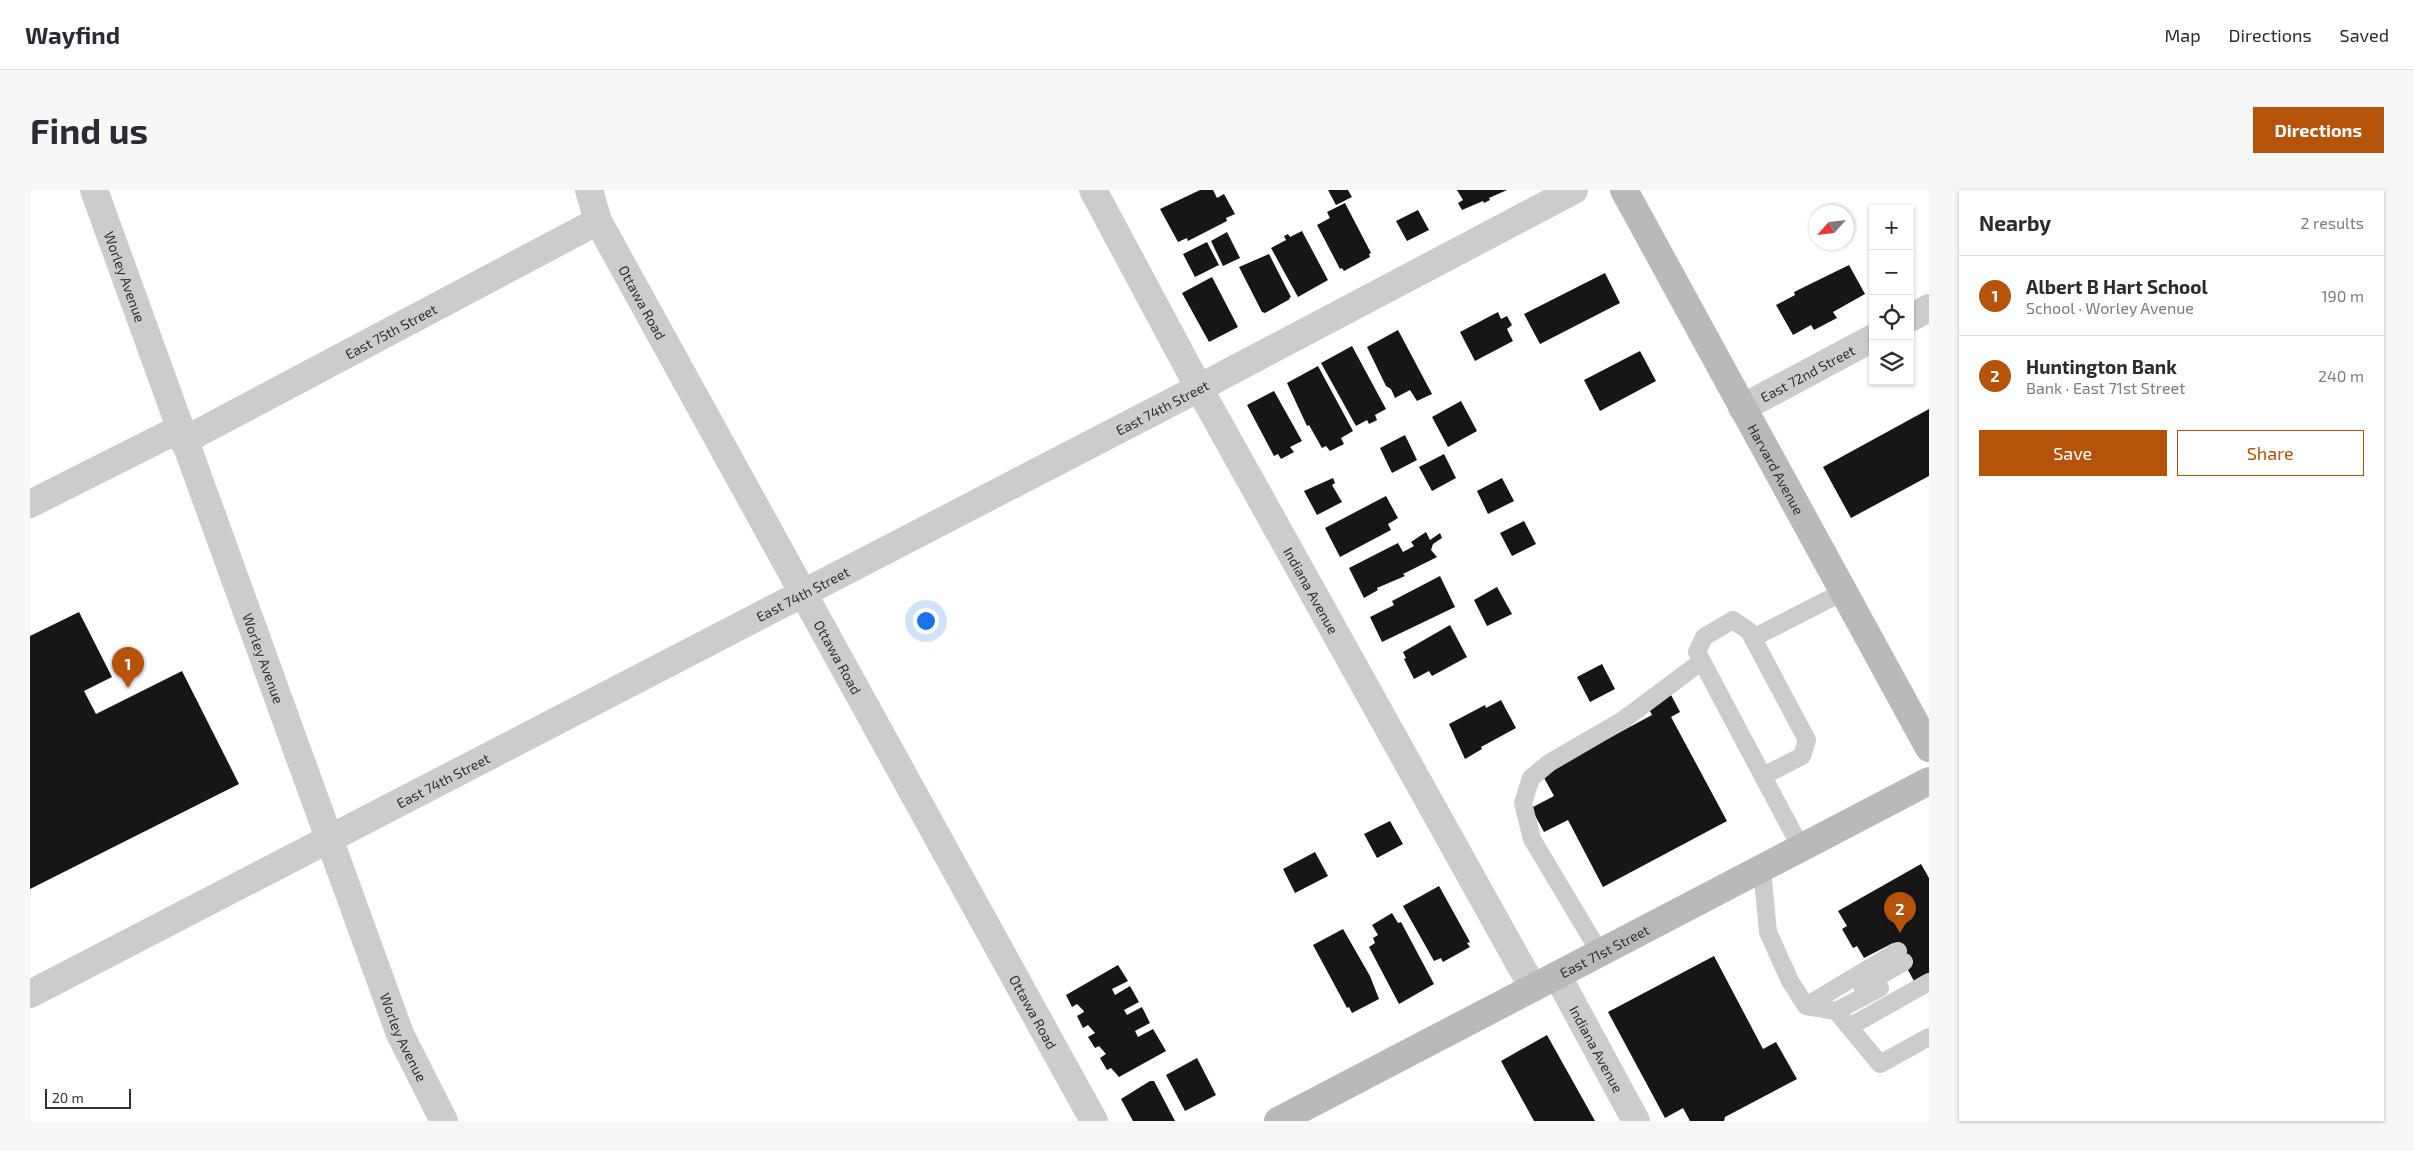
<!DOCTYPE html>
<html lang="en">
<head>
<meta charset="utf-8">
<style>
  body { margin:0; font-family:"Exo 2",sans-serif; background:#f7f7f7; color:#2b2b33 }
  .controls { position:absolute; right:15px; top:15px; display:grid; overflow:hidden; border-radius:0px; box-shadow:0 1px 4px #0004 }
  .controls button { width:45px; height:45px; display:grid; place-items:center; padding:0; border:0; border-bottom:1px solid #e1e1e2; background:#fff; color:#2b2b33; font:25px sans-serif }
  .compass { position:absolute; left:1779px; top:15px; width:45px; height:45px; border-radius:50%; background:#fff; box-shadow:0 1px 4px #0004; rotate:243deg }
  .scale { position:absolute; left:15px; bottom:12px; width:86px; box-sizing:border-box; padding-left:5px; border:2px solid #2f2f2f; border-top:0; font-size:14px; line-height:18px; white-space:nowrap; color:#2f2f2f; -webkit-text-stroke:4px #fff; paint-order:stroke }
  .you { position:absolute; left:895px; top:430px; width:18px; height:18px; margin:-12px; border:4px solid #fff; border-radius:50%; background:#1a73e8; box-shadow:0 0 0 8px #1a73e833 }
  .badge { display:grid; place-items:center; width:32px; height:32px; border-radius:50%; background:#b45309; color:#fff; font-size:16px; font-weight:700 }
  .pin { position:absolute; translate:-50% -41px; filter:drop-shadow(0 1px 2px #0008) }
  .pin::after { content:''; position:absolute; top:26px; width:18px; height:15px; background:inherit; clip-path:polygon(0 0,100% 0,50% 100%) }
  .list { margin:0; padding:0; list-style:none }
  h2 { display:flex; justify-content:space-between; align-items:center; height:65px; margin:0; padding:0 20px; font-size:21px }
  h2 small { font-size:16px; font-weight:400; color:#7c7c81 }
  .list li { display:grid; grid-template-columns:32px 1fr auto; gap:15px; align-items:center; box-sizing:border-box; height:80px; padding:0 20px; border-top:1px solid #e1e1e2 }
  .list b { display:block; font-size:19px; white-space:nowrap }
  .list p { margin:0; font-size:16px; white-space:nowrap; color:#7c7c81 }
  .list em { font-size:16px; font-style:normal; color:#7c7c81 }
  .actions { display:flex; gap:10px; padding:15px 20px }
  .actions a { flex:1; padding:11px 0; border:1px solid #b45309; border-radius:0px; text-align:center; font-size:18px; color:#b45309 }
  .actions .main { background:#b45309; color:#fff }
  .icon { flex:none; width:28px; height:28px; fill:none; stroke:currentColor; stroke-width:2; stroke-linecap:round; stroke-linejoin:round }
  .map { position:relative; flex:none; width:1899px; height:931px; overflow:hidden; border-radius:0px }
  header { display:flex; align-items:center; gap:30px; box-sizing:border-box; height:70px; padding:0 25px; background:#fff; border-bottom:1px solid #e1e1e2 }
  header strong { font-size:24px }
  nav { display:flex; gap:28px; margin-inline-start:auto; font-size:18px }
  .intro { display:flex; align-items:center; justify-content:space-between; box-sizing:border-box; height:120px; padding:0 30px }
  h1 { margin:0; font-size:35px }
  .button { padding:12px 22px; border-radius:0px; background:#b45309; color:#fff; font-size:18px; font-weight:700 }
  main { display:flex; gap:30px; padding:0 30px }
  aside { flex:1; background:#fff; border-radius:0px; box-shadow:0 1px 4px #0004 }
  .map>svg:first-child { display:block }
  .building { fill:#161616 }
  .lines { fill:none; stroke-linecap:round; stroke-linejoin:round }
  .lane { stroke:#ccc; stroke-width:18 }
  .street { stroke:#ccc; stroke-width:28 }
  .secondary { stroke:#b9b9b9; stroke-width:28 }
  .labels { text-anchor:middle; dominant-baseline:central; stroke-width:5; stroke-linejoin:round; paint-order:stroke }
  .street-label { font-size:14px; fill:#2f2f2f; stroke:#fff }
</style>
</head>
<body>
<header>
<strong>Wayfind</strong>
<nav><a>Map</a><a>Directions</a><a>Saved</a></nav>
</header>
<div class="intro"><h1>Find us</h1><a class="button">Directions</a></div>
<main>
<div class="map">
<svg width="1899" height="931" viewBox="0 0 1899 931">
  <rect width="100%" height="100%" fill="#fff"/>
  <path class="building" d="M1170 0H1183L1187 8 1194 4 1205 24 1196 28 1197 31 1158 51 1157 48 1148 52 1130 19Z
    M1298 0H1318L1322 7 1306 15Z
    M1427 0H1477L1459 8 1460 10 1454 13 1453 11 1432 20 1428 13 1433 10Z
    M1315 13 1341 63 1339 64 1340 67 1314 81 1312 78 1310 79 1287 35 1300 28 1297 22Z
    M1388 20 1399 40 1377 51 1366 31Z
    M1272 41 1298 90 1268 107 1241 58 1256 50 1254 46 1258 44 1260 47Z
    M1197 42 1210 68 1193 76 1181 51Z
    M1177 52 1189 75 1165 87 1153 64Z
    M1239 64 1261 107 1259 108 1260 109 1235 123 1232 122 1209 77Z
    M1819 75 1835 104 1803 122 1807 128 1784 140 1781 135 1763 145 1746 115 1765 105 1764 102Z
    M1575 83 1590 113 1510 154 1494 124Z
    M1182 87 1208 137 1179 152 1152 103Z
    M1468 122 1471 129 1477 126 1482 135 1477 139 1483 151 1445 171 1430 142Z
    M1368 140 1402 204 1387 211 1380 200 1365 208 1361 199 1356 196 1337 157Z
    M1322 156 1356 219 1345 225 1347 230 1339 234 1337 230 1326 236 1291 173Z
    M1610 161 1626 191 1570 221 1554 190Z
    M1288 176 1323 241 1311 248 1314 254 1300 261 1296 256 1292 258 1279 235 1277 236 1257 193Z
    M1244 201 1272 251 1260 257 1264 262 1251 269 1248 264 1244 266 1217 215Z
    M1431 211 1447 241 1418 257 1402 227Z
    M1899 219V286L1821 328 1793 277Z
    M1375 245 1387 270 1362 283 1350 258Z
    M1414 264 1426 288 1402 301 1389 277Z
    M1303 288 1305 293 1302 295 1312 312 1287 325 1274 301Z
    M1472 288 1484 311 1458 324 1447 301Z
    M1356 306 1368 328 1358 334 1361 340 1310 367 1295 338Z
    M1494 331 1506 354 1482 366 1470 343Z
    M1396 342 1400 350 1410 343 1412 348 1403 354 1401 360 1407 367 1373 384 1375 386 1347 398 1348 400 1334 408 1319 378 1368 353 1373 362 1384 356 1381 352Z
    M1410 386 1425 417 1352 452 1340 427 1364 415 1362 411Z
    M1467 397 1482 424 1457 436 1444 410Z
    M49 422 82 487 54 501 66 524 152 481 209 594 0 699V446Z
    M1420 435 1437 467 1402 486 1399 481 1384 489 1374 469 1376 468 1373 462Z
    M1572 474 1585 499 1560 512 1547 487Z
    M1640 503 1650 522 1641 527 1697 631 1573 697 1538 630 1514 642 1501 618 1524 606 1512 584 1622 525 1617 515Z
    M1471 510 1486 538 1451 557 1452 559 1435 569 1419 534 1455 515 1456 518Z
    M1360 631 1373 654 1347 668 1334 644Z
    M1285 662 1298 686 1265 703 1253 679Z
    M1891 674 1899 688V783L1884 791 1863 753 1834 768 1827 756 1823 758 1812 739 1817 736 1808 721Z
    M1409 696 1440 752 1437 753 1440 757 1413 772 1411 768 1404 771 1373 716Z
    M1362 723 1368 733 1371 732 1404 794 1369 814 1339 757 1345 753 1343 748 1348 745 1342 735Z
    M1313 739 1340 786 1349 809 1322 823 1319 817 1317 818 1283 755Z
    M1684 766 1733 859 1746 852 1767 889 1695 927 1694 931H1660L1653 918 1635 928 1578 822Z
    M1088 775 1098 791 1082 799 1085 805 1100 796 1109 812 1094 820 1097 825 1112 817 1120 833 1105 841 1108 847 1123 839 1136 861 1089 887 1081 878 1077 880 1070 868 1076 864 1069 856 1065 858 1058 847 1065 843 1058 835 1053 838 1047 826 1054 822 1053 820 1047 814 1042 817 1036 805Z
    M1517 845 1565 931H1504L1471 871Z
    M1167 868 1186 905 1155 921 1136 885Z
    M1120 891H1124L1145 931H1103L1091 909Z"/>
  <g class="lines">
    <path class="lane" d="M1723 448 1813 402
      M1733 586 1772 566 1777 550 1719 441 1703 430 1674 447 1667 462 1771 658
      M1732 678 1738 742 1760 791 1776 816 1806 821 1850 874 1899 847
      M1570 763 1502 649 1493 613 1501 588 1519 573 1593 530 1672 471
      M1832 796 1874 772
      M1776 816 1868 761
      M1806 821 1850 798
      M1819 837 1899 792"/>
    <g class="street">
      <path id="s1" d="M64 0 370 844 414 931"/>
      <path id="s2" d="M559 0 568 31 1064 931"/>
      <path id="s3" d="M1063 0 1169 198 1503 798"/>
      <path d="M1880 128 1899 118"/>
      <path id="s4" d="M1712 218 1843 148"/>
      <path id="s5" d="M153 251 568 31"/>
      <path d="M0 314 151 238"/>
      <path id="s6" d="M1527 785 1606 931"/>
      <path id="s7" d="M0 804 1169 198 1544 0"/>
    </g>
    <g class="secondary">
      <path id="s8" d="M1594 0 1899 558"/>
      <path id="s9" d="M1248 931 1899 591"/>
    </g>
  </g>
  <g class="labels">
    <g class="street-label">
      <text stroke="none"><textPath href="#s1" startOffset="92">Worley Avenue</textPath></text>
      <text stroke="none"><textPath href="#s2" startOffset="125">Ottawa Road</textPath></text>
      <text stroke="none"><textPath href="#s5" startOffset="235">East 75th Street</textPath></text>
      <text stroke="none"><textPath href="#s4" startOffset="74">East 72nd Street</textPath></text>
      <text stroke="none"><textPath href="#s7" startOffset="1275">East 74th Street</textPath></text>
      <text stroke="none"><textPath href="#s8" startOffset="318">Harvard Avenue</textPath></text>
      <text stroke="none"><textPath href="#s3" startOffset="456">Indiana Avenue</textPath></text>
      <text stroke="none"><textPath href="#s7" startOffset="870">East 74th Street</textPath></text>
      <text stroke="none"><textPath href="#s2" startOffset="530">Ottawa Road</textPath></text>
      <text stroke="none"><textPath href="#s1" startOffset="498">Worley Avenue</textPath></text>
      <text stroke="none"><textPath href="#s7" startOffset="465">East 74th Street</textPath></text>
      <text stroke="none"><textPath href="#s9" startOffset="368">East 71st Street</textPath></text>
      <text stroke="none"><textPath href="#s2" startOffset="935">Ottawa Road</textPath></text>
      <text stroke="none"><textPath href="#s1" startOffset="902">Worley Avenue</textPath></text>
      <text stroke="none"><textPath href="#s6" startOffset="84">Indiana Avenue</textPath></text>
    </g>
  </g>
</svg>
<div class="controls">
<button>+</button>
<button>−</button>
<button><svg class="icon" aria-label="locate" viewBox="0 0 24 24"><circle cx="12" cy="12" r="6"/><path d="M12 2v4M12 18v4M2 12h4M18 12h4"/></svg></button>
<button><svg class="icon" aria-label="layers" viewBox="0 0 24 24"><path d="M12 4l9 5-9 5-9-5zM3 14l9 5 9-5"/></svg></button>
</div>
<svg class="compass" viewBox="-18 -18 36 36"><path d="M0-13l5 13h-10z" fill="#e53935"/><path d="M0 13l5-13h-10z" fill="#7c7c81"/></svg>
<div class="scale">20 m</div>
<div class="you"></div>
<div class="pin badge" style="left:98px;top:498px">1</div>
<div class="pin badge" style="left:1870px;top:743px">2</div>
</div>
<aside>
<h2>Nearby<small>2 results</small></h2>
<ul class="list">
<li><span class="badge">1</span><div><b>Albert B Hart School</b><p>School · Worley Avenue</p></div><em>190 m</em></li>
<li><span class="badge">2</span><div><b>Huntington Bank</b><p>Bank · East 71st Street</p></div><em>240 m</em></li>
</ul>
<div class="actions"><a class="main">Save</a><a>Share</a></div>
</aside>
</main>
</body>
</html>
